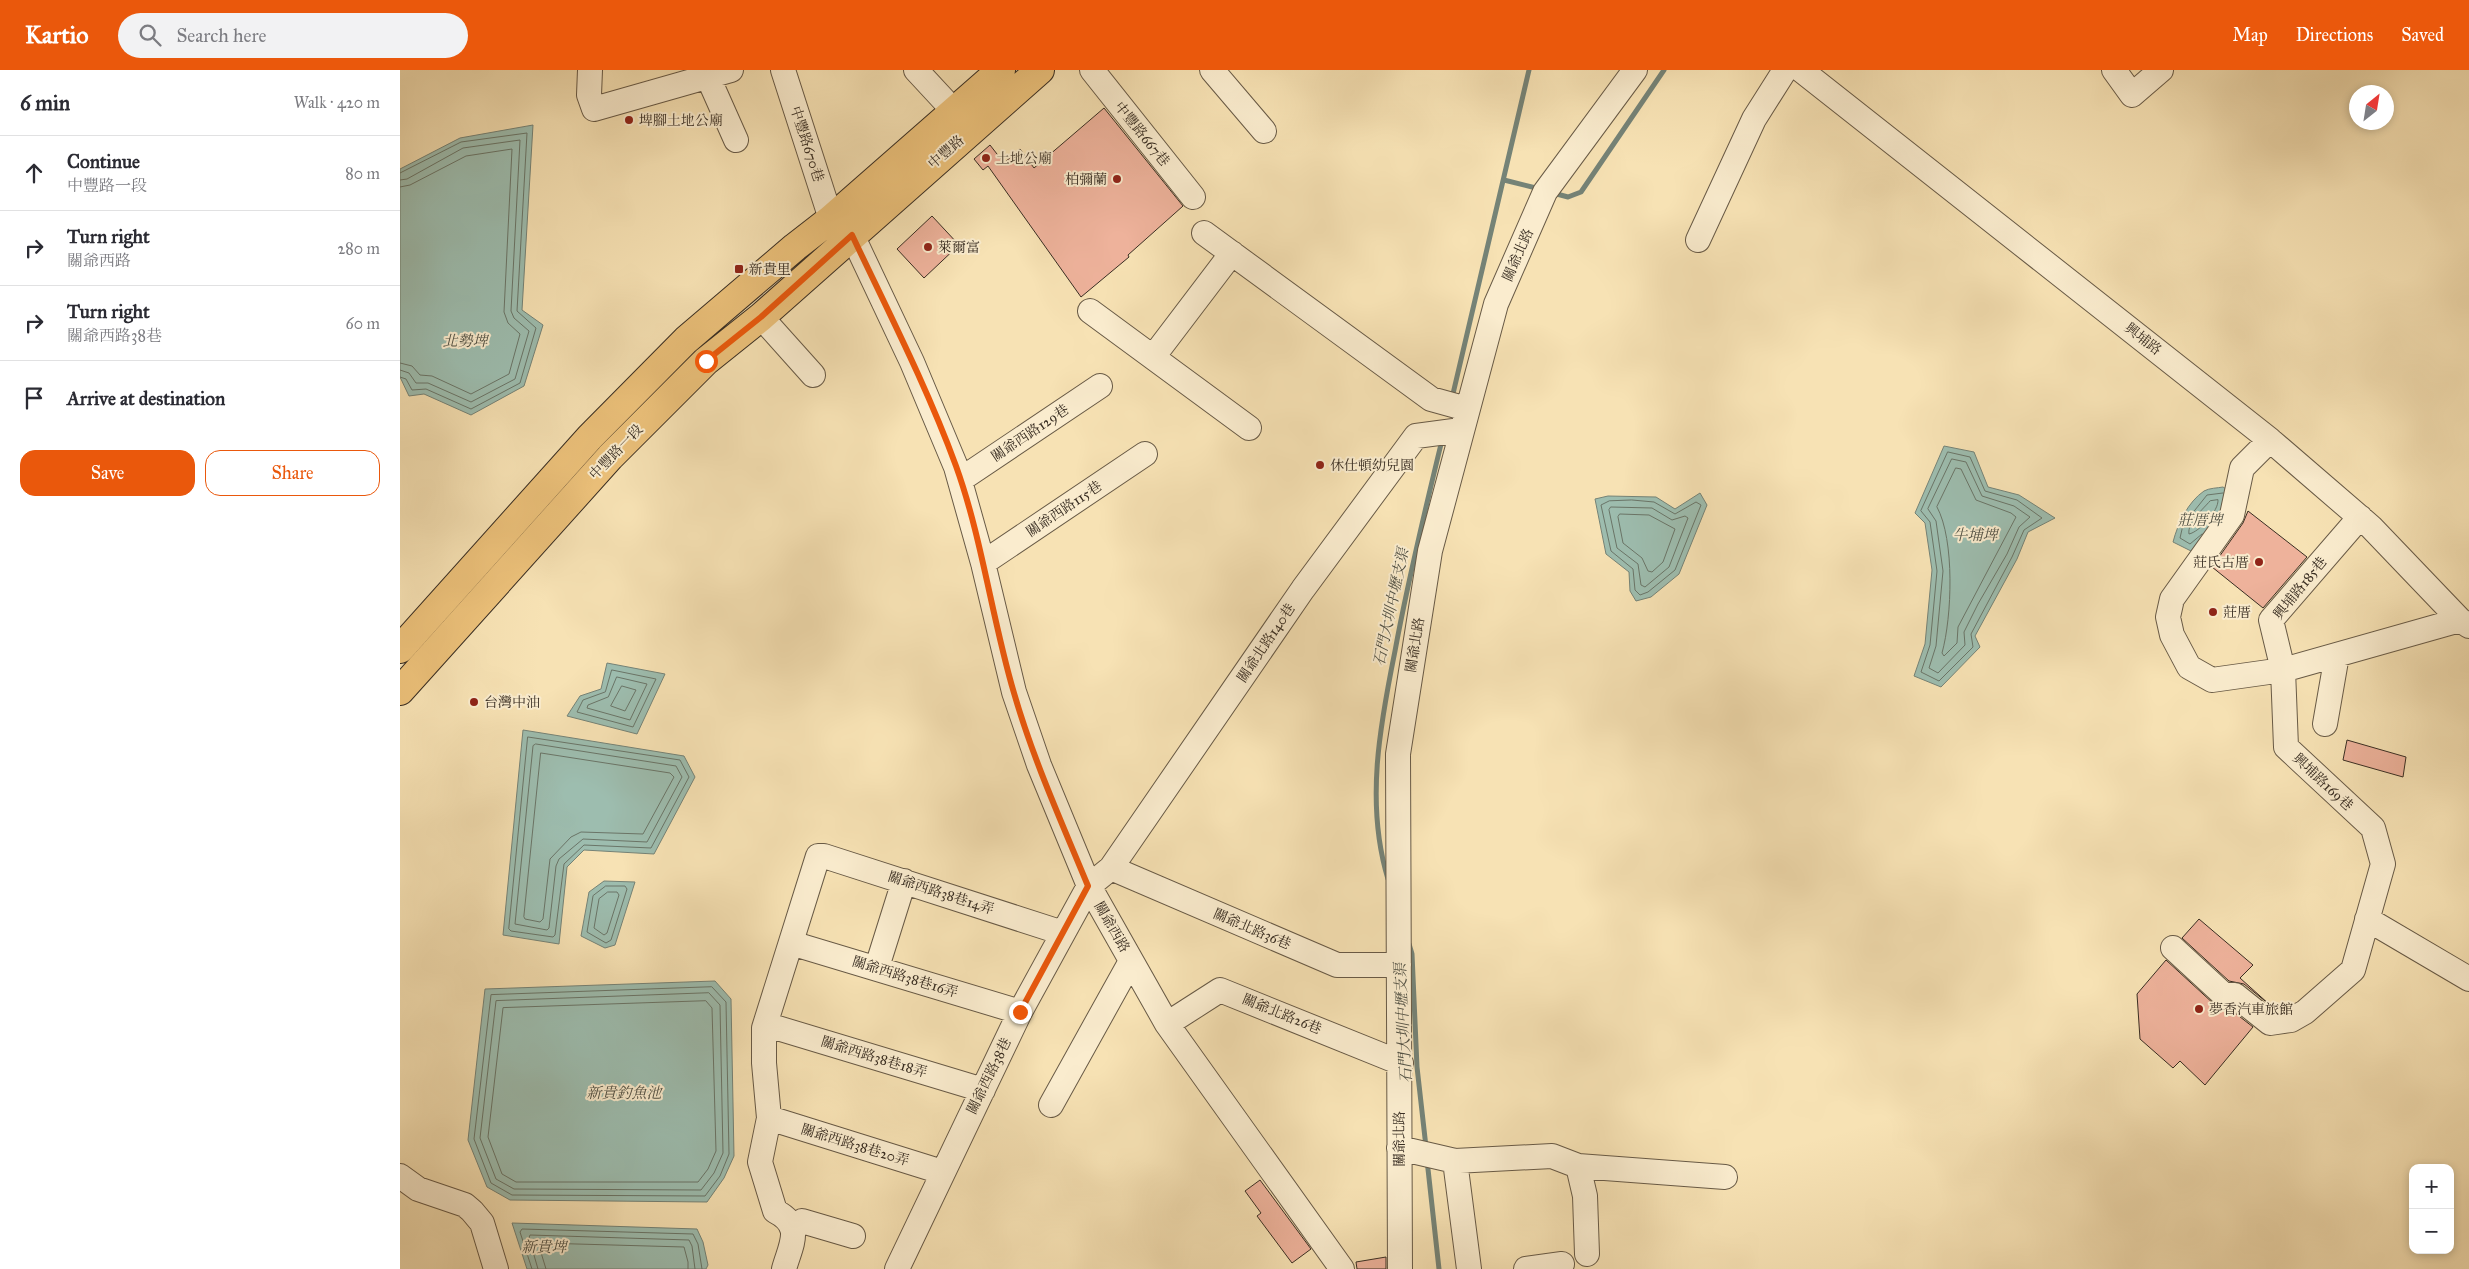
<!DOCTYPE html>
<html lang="en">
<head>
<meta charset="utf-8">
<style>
  body { margin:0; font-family:"IM FELL Great Primer","Noto Serif TC",serif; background:#f2f2f3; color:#2b2b33 }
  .controls { position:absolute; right:15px; bottom:15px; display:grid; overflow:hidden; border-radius:10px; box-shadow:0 2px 8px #0003 }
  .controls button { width:45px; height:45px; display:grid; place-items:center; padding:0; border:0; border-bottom:1px solid #e1e1e2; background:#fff; color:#2b2b33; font:25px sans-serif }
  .compass { position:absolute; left:1949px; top:15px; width:45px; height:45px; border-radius:50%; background:#fff; box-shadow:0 2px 8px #0003; rotate:30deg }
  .stop { position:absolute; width:15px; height:15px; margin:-11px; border:4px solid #ea580c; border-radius:50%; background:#fff }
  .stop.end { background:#ea580c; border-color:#fff; box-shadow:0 1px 5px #0008 }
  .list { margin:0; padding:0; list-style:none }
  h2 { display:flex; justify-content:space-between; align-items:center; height:65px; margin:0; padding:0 20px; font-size:21px }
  h2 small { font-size:16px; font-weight:400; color:#7c7c81 }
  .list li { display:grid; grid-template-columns:32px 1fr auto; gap:15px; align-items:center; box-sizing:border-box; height:75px; padding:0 20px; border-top:1px solid #e1e1e2 }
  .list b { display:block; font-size:19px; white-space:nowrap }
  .list p { margin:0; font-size:16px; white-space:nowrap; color:#7c7c81 }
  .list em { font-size:16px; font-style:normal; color:#7c7c81 }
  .actions { display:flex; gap:10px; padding:15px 20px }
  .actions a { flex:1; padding:11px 0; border:1px solid #ea580c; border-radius:15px; text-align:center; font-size:18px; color:#ea580c }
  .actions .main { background:#ea580c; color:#fff }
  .icon { flex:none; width:28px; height:28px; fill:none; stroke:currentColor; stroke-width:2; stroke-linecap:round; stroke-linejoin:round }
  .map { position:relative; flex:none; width:2069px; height:1199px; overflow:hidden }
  header { display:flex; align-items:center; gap:30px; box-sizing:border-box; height:70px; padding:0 25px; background:#ea580c; color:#fff }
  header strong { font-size:24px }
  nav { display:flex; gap:28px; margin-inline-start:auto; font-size:18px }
  .search { width:350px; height:45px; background:#f2f2f3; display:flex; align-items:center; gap:12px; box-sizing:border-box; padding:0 18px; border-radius:28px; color:#7c7c81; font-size:19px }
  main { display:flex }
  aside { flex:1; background:#fff }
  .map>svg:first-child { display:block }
  .water { fill:#9dbdaf; stroke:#758377 }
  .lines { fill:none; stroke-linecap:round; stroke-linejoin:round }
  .shore { stroke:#6a7568; stroke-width:1 }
  .stream { stroke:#758377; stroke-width:5 }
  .building { fill:#eeb29b; stroke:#382d22 }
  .minor-casing { stroke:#685a46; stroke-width:26 }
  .major-casing { stroke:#382d22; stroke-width:30 }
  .minor { stroke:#faecce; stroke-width:24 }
  .major { stroke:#ecc17a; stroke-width:28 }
  .route { stroke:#ea580c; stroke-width:6 }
  .poi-dot { fill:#8f2418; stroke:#faecce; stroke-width:2 }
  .labels { text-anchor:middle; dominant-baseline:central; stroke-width:4; stroke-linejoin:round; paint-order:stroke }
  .poi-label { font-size:14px; fill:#382d22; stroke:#faecce; text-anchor:start }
  .street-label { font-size:14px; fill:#382d22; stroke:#faecce }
  .water-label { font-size:15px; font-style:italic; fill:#515145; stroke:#faecce }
</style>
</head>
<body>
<header>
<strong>Kartio</strong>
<div class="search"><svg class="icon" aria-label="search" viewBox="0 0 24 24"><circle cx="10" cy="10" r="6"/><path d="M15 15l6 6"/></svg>Search here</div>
<nav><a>Map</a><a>Directions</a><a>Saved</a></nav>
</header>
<main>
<aside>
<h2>6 min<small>Walk · 420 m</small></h2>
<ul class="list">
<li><svg class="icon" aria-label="ahead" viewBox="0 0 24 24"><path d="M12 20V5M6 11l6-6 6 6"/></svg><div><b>Continue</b><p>中豐路一段</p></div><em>80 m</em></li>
<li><svg class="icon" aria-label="right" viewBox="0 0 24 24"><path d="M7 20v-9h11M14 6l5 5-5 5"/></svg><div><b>Turn right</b><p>關爺西路</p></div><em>280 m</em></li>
<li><svg class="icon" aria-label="right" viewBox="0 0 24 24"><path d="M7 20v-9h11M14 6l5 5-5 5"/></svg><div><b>Turn right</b><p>關爺西路38巷</p></div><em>60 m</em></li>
<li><svg class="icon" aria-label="arrive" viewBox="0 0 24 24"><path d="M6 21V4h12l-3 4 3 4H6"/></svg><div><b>Arrive at destination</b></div></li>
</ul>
<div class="actions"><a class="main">Save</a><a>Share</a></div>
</aside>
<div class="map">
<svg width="2069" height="1199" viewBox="0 0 2069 1199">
  <rect width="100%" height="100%" fill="#f7e2b4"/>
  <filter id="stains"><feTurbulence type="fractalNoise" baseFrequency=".004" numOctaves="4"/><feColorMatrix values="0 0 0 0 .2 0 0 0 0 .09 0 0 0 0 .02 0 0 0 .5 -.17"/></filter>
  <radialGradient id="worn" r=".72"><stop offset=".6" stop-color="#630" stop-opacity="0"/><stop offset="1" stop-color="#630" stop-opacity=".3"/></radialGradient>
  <path class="water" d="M133 55 122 240 143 255 124 316 71 345 24 324 9 326 0 307V99L60 68Z
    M1544 376 1574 382 1588 417 1619 425 1655 448 1628 462 1617 489 1575 566 1580 577 1541 617 1514 606 1525 574 1532 500 1525 453 1515 443Z
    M1823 417 1834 424 1791 481 1773 472C1778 453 1788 432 1804 421 1809 418 1818 418 1823 417Z
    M1300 423 1307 435 1279 504 1251 527 1236 531 1230 521 1229 502 1206 484 1195 429 1208 426 1256 427 1275 439Z
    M207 593 265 604 237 664 167 646 180 626 201 619Z
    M123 660 284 686 295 707 254 784 184 780 167 797 159 874 103 865Z
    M204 811 235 812 215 875 205 878 181 866 189 822Z
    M315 911 331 929 334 1086 324 1108 307 1132 110 1130 87 1117 68 1070 85 919Z
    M112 1153 297 1159 303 1172 308 1195 306 1199H127Z"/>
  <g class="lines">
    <path class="shore" d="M0 103 61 72 127 63 117 241 136 258 120 313 71 339 26 319 12 320 6 309 0 307
      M0 110 7 109 63 78 120 70 111 241 114 248 129 261 115 309 71 332 28 313H16L9 303 0 300
      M0 117 10 115 66 86 112 79 104 242 108 253 120 264 109 304 71 324 32 306 20 305 12 296 0 293
      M1548 382 1570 387 1585 421 1617 430 1642 448 1624 460 1612 487 1571 564 1573 577 1539 611 1521 602 1530 575 1537 501 1530 452 1521 441Z
      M1552 389 1566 392 1582 426 1614 436 1630 447 1619 457 1607 484 1578 534 1564 562 1565 575 1538 603 1529 598 1536 576 1543 501 1536 451 1528 439Z
      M1556 398 1561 399 1576 430 1611 443 1616 447 1558 557 1557 573 1544 586 1542 583C1552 547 1555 470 1537 437Z
      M1232 430 1254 432 1275 444 1296 432 1301 435 1275 500 1248 522 1240 525 1235 520 1233 499 1211 481 1201 435 1209 431Z
      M1818 430C1819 441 1799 462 1789 464 1787 453 1803 439 1810 431Z
      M1211 437 1252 438 1272 450 1285 446 1288 448 1269 497 1245 517 1241 515 1238 494 1217 478 1209 440Z
      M1220 444 1249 445 1275 459 1263 492 1252 502 1248 501 1242 488 1223 473 1218 447Z
      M1802 464 1790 474 1780 468 1783 455 1807 425 1823 423
      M212 600 256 609 233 657 177 642 183 630 205 622Z
      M217 607 247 614 230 650 187 638 188 635 208 627Z
      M222 616 236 620 225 641 211 636Z
      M128 667 280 690 289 707 251 778 184 775 164 794 155 865 153 867 111 861 109 859Z
      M136 674 276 696 282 707 247 772 183 769 159 789 156 796 149 858 147 860 115 854 133 676Z
      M141 683 270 703 274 707 243 764 181 762 171 767 150 789 143 849 140 852 125 849 124 847Z
      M206 816H225L227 819 211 870 206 873 187 862 193 826Z
      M208 822H217L219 825 207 863 204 865 194 858 199 829Z
      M312 917 326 932 329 1084 320 1106 305 1126 112 1125 91 1113 74 1069 91 925Z
      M309 923 320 935 323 1083 314 1103 301 1120 114 1119 96 1109 80 1068 96 931Z
      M306 931 312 938 316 1081 308 1099 298 1112H116L102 1104 88 1067 103 938Z
      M132 1199 120 1162 122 1159 293 1164 298 1174 302 1199
      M138 1199 129 1168 130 1165 289 1170 292 1176 295 1199
      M146 1199 139 1176 141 1173 284 1177 288 1192V1199"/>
    <path class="stream" d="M1104 110 1140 119
      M1153 123 1168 127 1181 122 1264 0
      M1052 328 1129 0
      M988 809C965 734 980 655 995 581 1008 510 1025 440 1042 370
      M1009 874 1012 884 1017 997 1026 1077
      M1027 1090 1039 1199"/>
  </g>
  <path class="building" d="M704 38 783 136 728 185 729 187 681 227 588 96 583 100 574 89 590 75 604 93 620 79 634 98Z
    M532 146 559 175 524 208 497 179Z
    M1848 441 1907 487 1863 538 1812 497 1843 453Z
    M1947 670 2006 687 2003 707 1943 690Z
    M1799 849 1853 895 1840 908 1870 935 1844 914 1829 911 1782 868Z
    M1766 890 1815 935 1830 939 1853 957 1805 1015 1780 991 1773 998 1740 969 1737 924Z
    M860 1110 911 1179 892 1193 857 1146 861 1143 845 1121Z
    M986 1187V1199H957L956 1192Z"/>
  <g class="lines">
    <g class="minor-casing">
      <path id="minor" d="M190 0 189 25 194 39 331 0
        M383 0 431 149 452 165 512 292 556 397 583 493 614 622 639 695 689 816 767 954 942 1199
        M516 0 554 41
        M692 0 793 127
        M812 0 864 61
        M1401 0 1870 370 1971 457 2060 550 2069 556
        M1714 0 1732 25 1761 0
        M308 7 336 70
        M804 163 1031 329 1067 339
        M1298 170 1354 49 1385 0
        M690 241 849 358
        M361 247 413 305
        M753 287 832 183
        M1870 370 1842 398 1832 445 1772 529 1768 547 1772 565 1789 597 1812 610 1883 600 1871 550 1960 447
        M560 410 700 316
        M583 493 745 384
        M1925 654 1937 585
        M711 798 937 895H999
        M1967 849 2069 909
        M391 873 620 942
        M1773 878 1824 925H1835L1870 953 1891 950 1905 942 1953 900 1983 794 1973 758 1886 677 1883 600 2060 550
        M477 897 504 811
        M767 954 820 920 1001 993
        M364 958 371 956 583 1020
        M651 1035 731 891
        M369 1048 542 1102
        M999 1078 1055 1091 1069 1199
        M1055 1091 1152 1086 1178 1096 1185 1126 1187 1184
        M1178 1096 1325 1107
        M0 1106 18 1119 65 1135 72 1141 82 1153 96 1199
        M394 1157 402 1151 453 1166
        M384 1199C391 1174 404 1156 375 1141L360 1092 369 1048 364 993V958L418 786H424L663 863
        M497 1199 620 942 689 816 711 798 903 519 1016 366 1061 360
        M1000 1199 998 684 1030 481 1096 234 1145 122 1235 0
        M1126 1199 1162 1194"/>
    </g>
    <g class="major-casing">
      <path id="major" d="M0 579 190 367 286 270 395 177 431 149 601 0
        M0 621 210 387 306 291 361 247 640 0"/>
    </g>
    <use href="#minor" class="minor"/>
    <use href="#major" class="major"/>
  </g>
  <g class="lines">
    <path class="route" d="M306 291 361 247 452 165C488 241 527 317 556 396 582 468 592 549 614 623 633 689 662 753 688 816L620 942"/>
  </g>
  <g class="poi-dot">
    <circle cx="229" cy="50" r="5"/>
    <circle cx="586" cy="88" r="5"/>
    <circle cx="717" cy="109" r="5"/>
    <circle cx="528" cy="177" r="5"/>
    <rect x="334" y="194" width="10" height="10" rx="2.5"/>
    <circle cx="920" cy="395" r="5"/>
    <circle cx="1859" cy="492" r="5"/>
    <circle cx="1813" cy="542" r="5"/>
    <circle cx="74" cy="632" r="5"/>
    <circle cx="1799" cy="939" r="5"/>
  </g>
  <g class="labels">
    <g class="poi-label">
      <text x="239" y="50">埤腳土地公廟</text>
      <text x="596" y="88">土地公廟</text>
      <text x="707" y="109" text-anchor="end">柏彌蘭</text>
      <text x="538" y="177">萊爾富</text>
      <text x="349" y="199">新貴里</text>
      <text x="930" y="395">休仕頓幼兒園</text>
      <text x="1849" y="492" text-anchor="end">莊氏古厝</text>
      <text x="1823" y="542">莊厝</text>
      <text x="84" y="632">台灣中油</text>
      <text x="1809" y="939">夢香汽車旅館</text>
    </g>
    <g class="street-label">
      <text transform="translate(742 64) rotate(51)">中豐路667巷</text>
      <text transform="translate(407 74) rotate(72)">中豐路670巷</text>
      <text transform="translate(546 82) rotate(-41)">中豐路</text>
      <text transform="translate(1118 185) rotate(-66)">關爺北路</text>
      <text transform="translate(1743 269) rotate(38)">興埔路</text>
      <text transform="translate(630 363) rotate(-34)">關爺西路129巷</text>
      <text transform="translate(216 382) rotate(-46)">中豐路一段</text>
      <text transform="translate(664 439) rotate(-34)">關爺西路115巷</text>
      <text transform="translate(1900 518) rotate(-51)">興埔路185巷</text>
      <text transform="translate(866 573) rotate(-56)">關爺北路140巷</text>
      <text transform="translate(1015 575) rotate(-81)">關爺北路</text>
      <text transform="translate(1923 712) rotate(43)">興埔路169巷</text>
      <text transform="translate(541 823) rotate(18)">關爺西路38巷14弄</text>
      <text transform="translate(712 857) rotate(60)">關爺西路</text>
      <text transform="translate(852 859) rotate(23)">關爺北路36巷</text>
      <text transform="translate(505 907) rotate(17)">關爺西路38巷16弄</text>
      <text transform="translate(882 944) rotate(22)">關爺北路26巷</text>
      <text transform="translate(474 987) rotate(17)">關爺西路38巷18弄</text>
      <text transform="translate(589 1006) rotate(-64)">關爺西路38巷</text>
      <text transform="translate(999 1069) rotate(-90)">關爺北路</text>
      <text transform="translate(455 1075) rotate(17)">關爺西路38巷20弄</text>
    </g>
    <g class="water-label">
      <text x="65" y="271">北勢埤</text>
      <text x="1800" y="450">莊厝埤</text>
      <text x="1575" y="465">牛埔埤</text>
      <text transform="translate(991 537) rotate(-78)">石門大圳中壢支渠</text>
      <text transform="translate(1003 953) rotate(-93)">石門大圳中壢支渠</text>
      <text x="224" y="1023">新貴釣魚池</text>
      <text x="144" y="1177">新貴埤</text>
    </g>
  </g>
  <rect width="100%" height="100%" filter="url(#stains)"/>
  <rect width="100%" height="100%" fill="url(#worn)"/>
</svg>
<div class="controls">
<button>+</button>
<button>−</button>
</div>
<svg class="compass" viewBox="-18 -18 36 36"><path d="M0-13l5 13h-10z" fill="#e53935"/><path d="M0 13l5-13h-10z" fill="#7c7c81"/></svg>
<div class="stop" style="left:306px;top:291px"></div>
<div class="stop end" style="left:620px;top:942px"></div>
</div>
</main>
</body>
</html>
